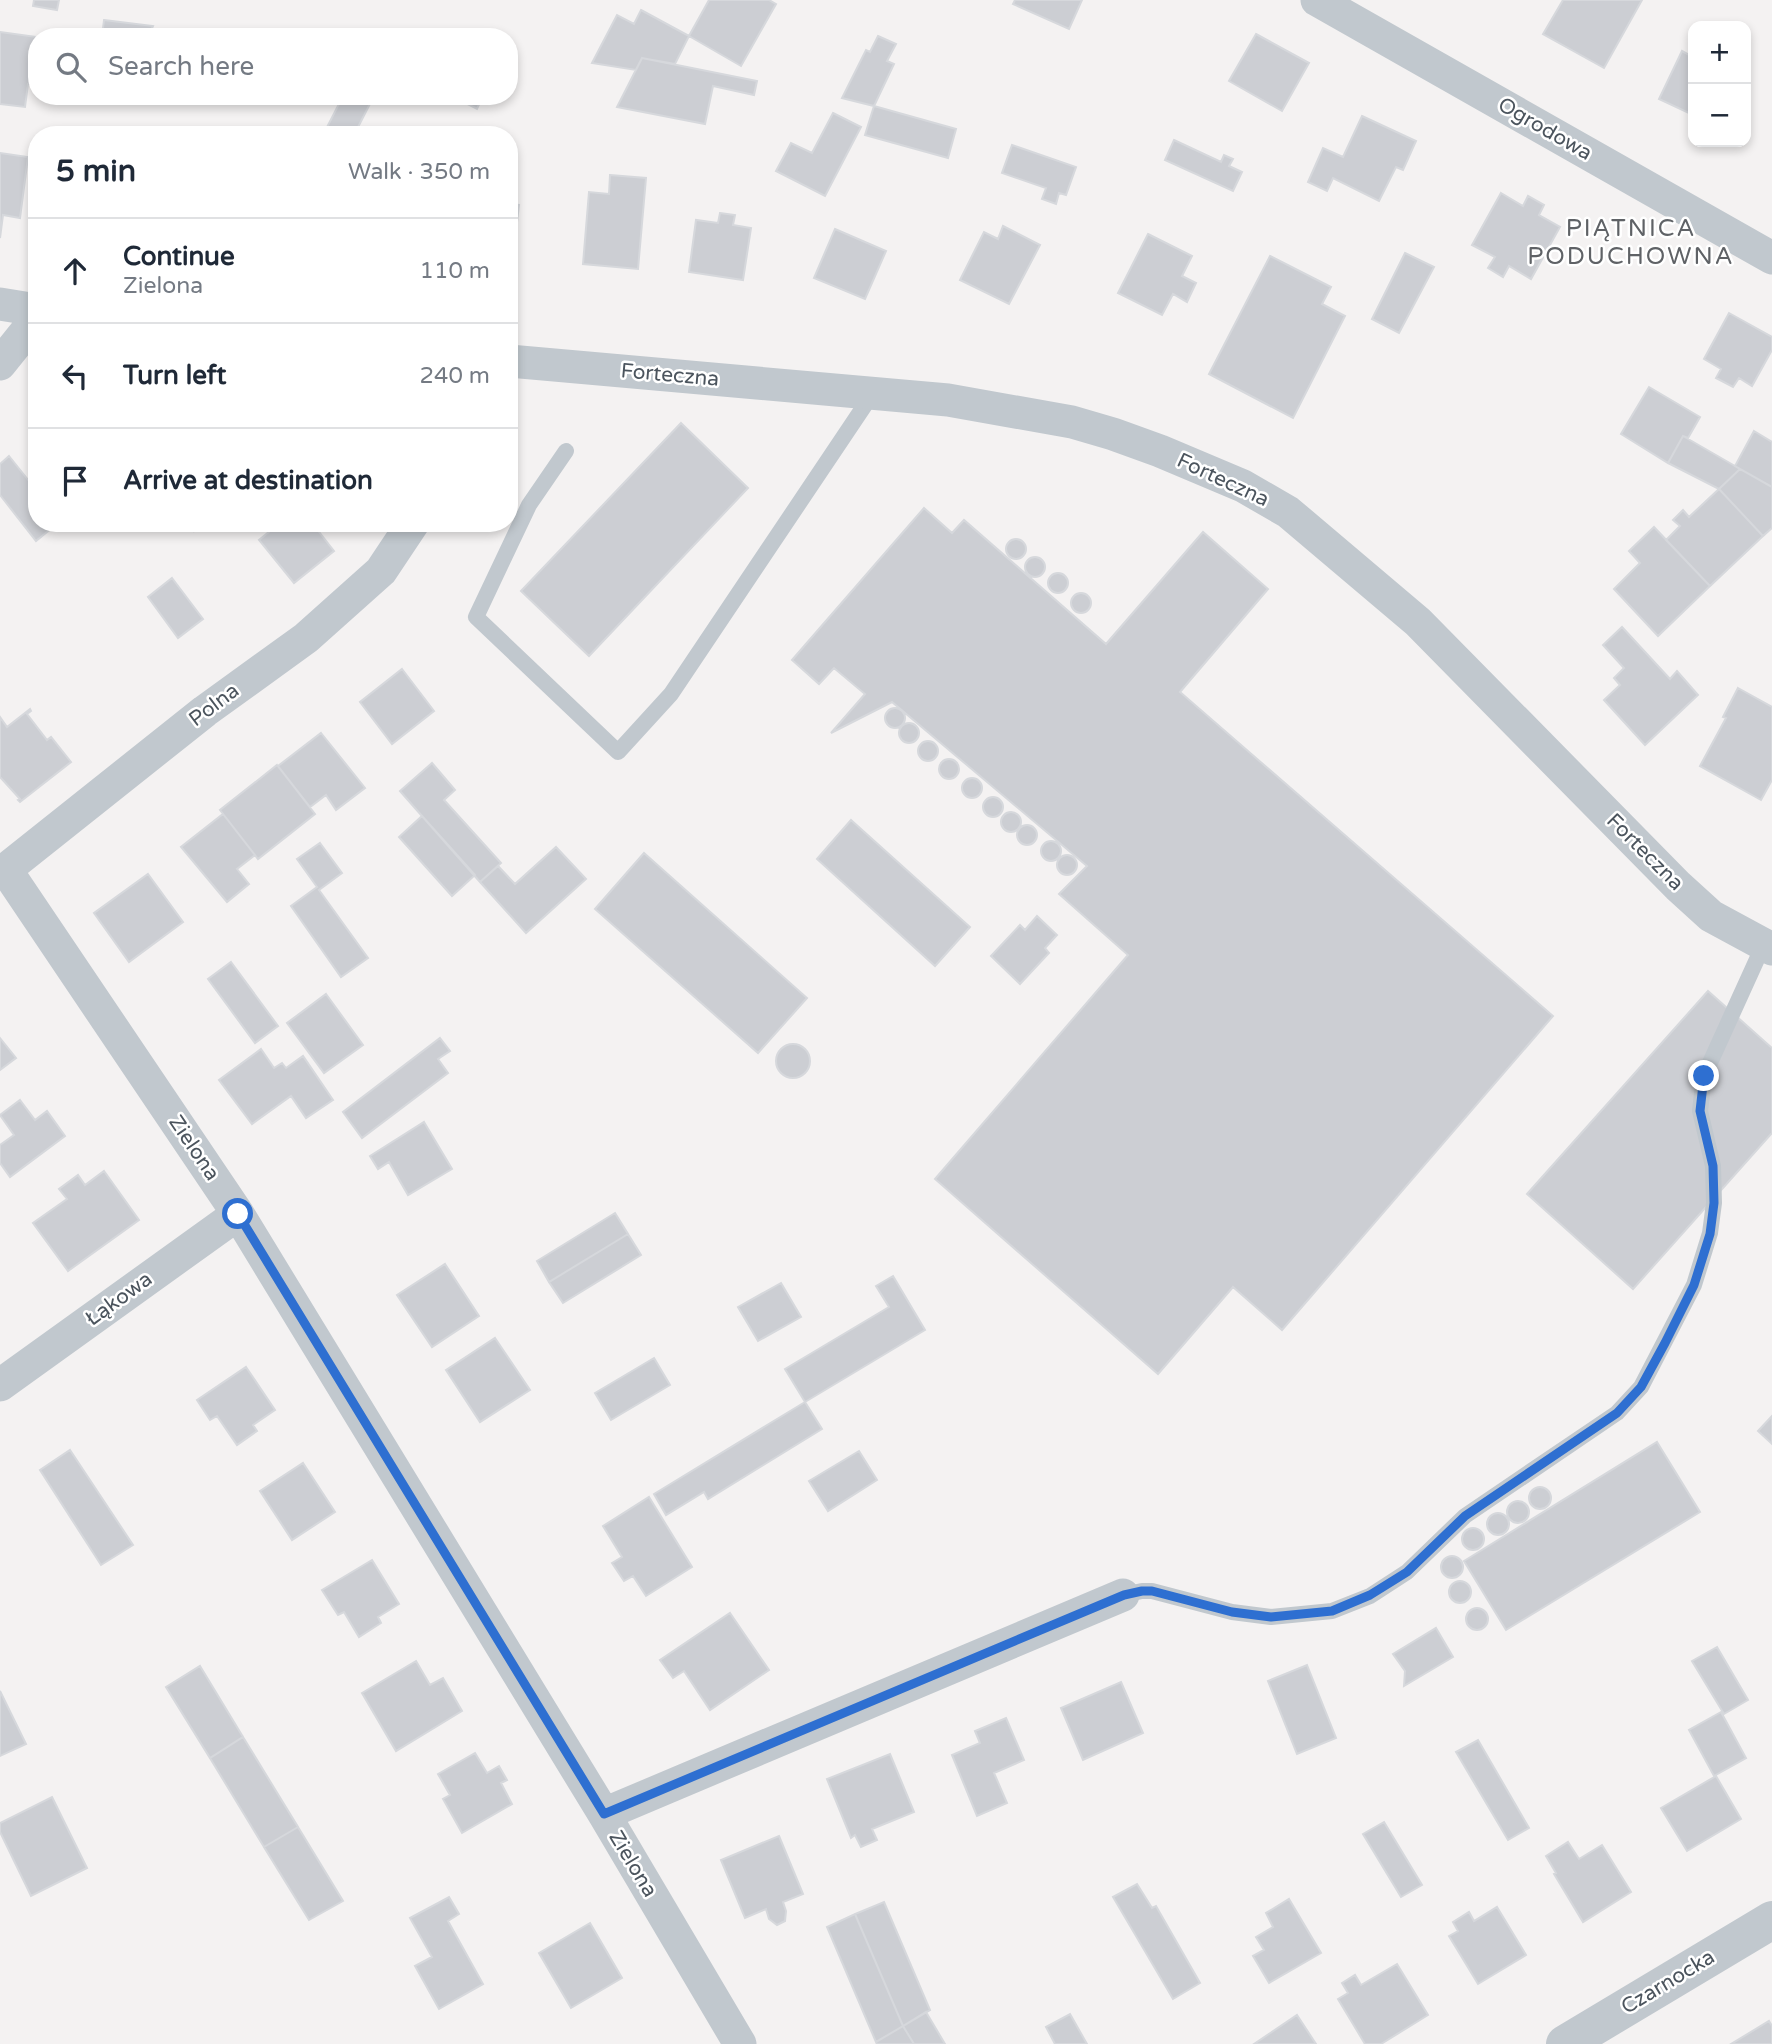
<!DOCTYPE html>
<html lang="en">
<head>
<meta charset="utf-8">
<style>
  body { margin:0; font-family:"Varela Round",sans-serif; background:#f2f2f3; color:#1f2937 }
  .controls { position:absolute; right:21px; top:21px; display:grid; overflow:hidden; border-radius:14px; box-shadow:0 4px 10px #0003 }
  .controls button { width:63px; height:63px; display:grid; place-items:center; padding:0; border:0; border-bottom:2px solid #e0e1e3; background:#fff; color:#1f2937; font:35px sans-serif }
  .stop { position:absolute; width:21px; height:21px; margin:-16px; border:5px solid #2e6fd1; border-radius:50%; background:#fff }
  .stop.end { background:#2e6fd1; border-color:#fff; box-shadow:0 2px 7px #0008 }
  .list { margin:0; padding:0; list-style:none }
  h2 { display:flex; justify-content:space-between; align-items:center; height:91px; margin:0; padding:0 28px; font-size:30px }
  h2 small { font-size:23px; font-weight:400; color:#747a83 }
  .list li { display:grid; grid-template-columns:46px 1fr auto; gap:21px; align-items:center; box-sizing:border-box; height:105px; padding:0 28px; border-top:2px solid #e0e1e3 }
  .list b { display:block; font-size:26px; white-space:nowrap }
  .list p { margin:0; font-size:23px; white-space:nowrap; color:#747a83 }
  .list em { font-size:23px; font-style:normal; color:#747a83 }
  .icon { flex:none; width:38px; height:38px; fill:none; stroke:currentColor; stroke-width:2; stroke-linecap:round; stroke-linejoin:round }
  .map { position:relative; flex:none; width:1772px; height:2044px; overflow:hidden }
  .search { position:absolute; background:#fff; box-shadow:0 4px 10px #0003; left:28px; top:28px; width:490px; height:77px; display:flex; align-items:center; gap:18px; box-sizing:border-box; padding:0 24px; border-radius:28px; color:#747a83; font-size:26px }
  .panel { position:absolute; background:#fff; box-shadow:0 4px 10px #0003; left:28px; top:126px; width:490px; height:406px; border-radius:28px }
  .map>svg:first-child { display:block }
  .building { fill:#ccced3; stroke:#d6d8dc; stroke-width:2 }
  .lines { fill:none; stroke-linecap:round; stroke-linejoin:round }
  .service { stroke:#c1c8ce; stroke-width:16 }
  .minor { stroke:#c1c8ce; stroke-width:33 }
  .tertiary { stroke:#c1c8ce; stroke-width:38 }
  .route { stroke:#2e6fd1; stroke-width:9 }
  .labels { text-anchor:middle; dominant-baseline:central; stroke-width:5; stroke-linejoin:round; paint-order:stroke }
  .street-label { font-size:21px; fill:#4b545d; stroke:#fff }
  .quarter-label { font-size:24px; letter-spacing:2px; fill:#5f6266; stroke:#fff }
</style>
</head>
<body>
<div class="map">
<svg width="1772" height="2044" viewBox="0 0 1772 2044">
  <rect width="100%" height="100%" fill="#f4f2f2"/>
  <path class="building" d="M34 0H59L57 10 33 6Z
    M709 0H769L776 4 741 66 689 36Z
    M1015 0H1082L1069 29 1013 4Z
    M1563 0H1642L1604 68 1543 34Z
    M641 10 689 36 675 64 642 58 636 70 592 63 617 15 634 24Z
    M104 20 153 26 148 37H102Z
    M0 32 37 37 31 84H28L25 107 0 104Z
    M1256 34 1309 63 1282 111 1229 81Z
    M878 36 896 44 887 61 894 64 874 106 842 98 866 50 870 52Z
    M1682 51 1693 57V115L1659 99Z
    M642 58 757 81 754 95 713 86 705 124 617 107Z
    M343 96H374L354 135H332L325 131Z
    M452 96H483L477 109Z
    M874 106 956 129 948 158 865 135Z
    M833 113 861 127 825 196 776 171 791 143 812 153Z
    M1362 116 1416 141 1403 170 1396 167 1379 201 1333 178 1327 191 1308 182 1323 148 1343 157Z
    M1174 140 1221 162 1224 155 1233 159 1229 166 1242 172 1233 191 1165 160Z
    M1012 145 1076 167 1066 195 1059 193 1056 204 1042 199 1046 188 1002 173Z
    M0 153 28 157 20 218 3 215 0 238Z
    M610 175 646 178 638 269 583 264 589 192 609 194Z
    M1501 193 1523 206 1528 196 1544 205 1539 215 1560 227 1531 279 1509 266 1503 277 1488 268 1495 257 1472 245Z
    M509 204 519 205 512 265H509Z
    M720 213 735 215 733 225 751 228 743 280 689 272 696 220 718 223Z
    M1003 226 1040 245 1009 304 960 280 984 232 998 239Z
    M835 229 886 251 865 299 814 278Z
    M1148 234 1192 256 1182 276 1196 283 1187 302 1173 294 1162 315 1118 293Z
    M1405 253 1434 267 1399 333 1372 319Z
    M1270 256 1331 287 1322 304 1345 316 1293 418 1209 374Z
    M1729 313 1772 337V350L1752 386 1739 378 1733 387 1716 378 1721 369 1704 359Z
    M1649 387 1700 417 1688 438 1683 436 1668 463 1621 434Z
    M681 423 748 488 589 656 521 591Z
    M1754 431 1772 442V487L1735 466Z
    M1683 436 1735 466 1740 469 1719 489 1668 463Z
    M9 456 37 491V523H58L36 541 0 495V464Z
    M1740 469 1772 487V528L1763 536 1719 489Z
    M1719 489 1763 536 1710 586 1666 540 1680 526 1673 520 1683 510 1689 517Z
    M924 508 952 533 964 520 1106 644 1203 532 1268 589 1180 692 1553 1016 1282 1330 1233 1287 1158 1374 935 1179 1128 955 1059 894 1087 866 892 702 831 733 865 694 834 668 819 684 792 660Z
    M188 523H205L194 531Z
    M280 523H312L334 551 294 583 259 540Z
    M1654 527 1710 586 1658 636 1614 589 1640 563 1629 551Z
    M1006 549a10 10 0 1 1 20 0a10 10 0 1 1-20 0Z
    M1025 567a10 10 0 1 1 20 0a10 10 0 1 1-20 0Z
    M1048 583a10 10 0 1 1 20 0a10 10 0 1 1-20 0Z
    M172 578 203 619 178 638 148 597Z
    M1071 603a10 10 0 1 1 20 0a10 10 0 1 1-20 0Z
    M1622 627 1670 679 1677 671 1698 695 1645 745 1604 700 1620 685 1614 678 1624 668 1603 645Z
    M402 669 434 711 392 744 360 702Z
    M1738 688 1772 707V780L1761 800 1700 766 1726 718 1723 717Z
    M885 718a10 10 0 1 1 20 0a10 10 0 1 1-20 0Z
    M30 709 31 711 27 714 47 740 51 737 71 762 20 802 18 800 20 799 0 777V717L7 727Z
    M899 733a10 10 0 1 1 20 0a10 10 0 1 1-20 0Z
    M321 733 365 788 336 810 326 795 310 807 278 766Z
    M918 751a10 10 0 1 1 20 0a10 10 0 1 1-20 0Z
    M939 769a10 10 0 1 1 20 0a10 10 0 1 1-20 0Z
    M432 763 455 790 444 800 501 863 480 882 400 791Z
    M277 765 315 814 258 859 220 810Z
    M962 788a10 10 0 1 1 20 0a10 10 0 1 1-20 0Z
    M983 807a10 10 0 1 1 20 0a10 10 0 1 1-20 0Z
    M1001 822a10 10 0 1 1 20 0a10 10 0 1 1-20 0Z
    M223 814 255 855 237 869 249 884 227 902 181 847Z
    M422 816 475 875 452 896 399 837Z
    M851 820 970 927 935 966 817 859Z
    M1017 835a10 10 0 1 1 20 0a10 10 0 1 1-20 0Z
    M1041 851a10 10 0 1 1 20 0a10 10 0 1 1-20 0Z
    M320 843 342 873 319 890 368 958 341 977 291 906 317 887 297 859Z
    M556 847 586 879 526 933 480 882 498 866 515 884Z
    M644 853 807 998 758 1053 595 909Z
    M1057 865a10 10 0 1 1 20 0a10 10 0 1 1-20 0Z
    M148 874 183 922 129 962 94 913Z
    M1037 916 1057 935 1045 948 1049 953 1020 984 991 956 1020 925 1025 930Z
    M231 962 278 1026 255 1043 208 979Z
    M1708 991 1772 1048V1133L1633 1289 1527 1194Z
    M326 994 363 1045 324 1073 287 1023Z
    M0 1038 16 1058 0 1070Z
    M440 1038 450 1051 438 1059 448 1073 362 1138 343 1112Z
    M776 1061a17 17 0 1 1 34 0a17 17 0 1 1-34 0Z
    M261 1049 274 1068 282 1063 286 1068 303 1056 333 1100 306 1118 291 1096 252 1124 219 1080Z
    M20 1100 35 1120 47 1111 65 1136 10 1177 0 1163V1145L14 1135 0 1115Z
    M424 1122 452 1169 408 1195 389 1162 378 1169 370 1156Z
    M104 1171 139 1220 68 1271 33 1223 67 1199 59 1189 78 1175 85 1185Z
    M615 1213 628 1234 549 1282 537 1261Z
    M628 1234 641 1255 563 1303 549 1282Z
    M445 1264 479 1316 432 1347 397 1295Z
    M893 1276 925 1330 805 1402 785 1369 889 1307 876 1286Z
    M781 1283 801 1317 758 1341 738 1307Z
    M495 1338 530 1390 480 1422 446 1370Z
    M654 1358 670 1385 611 1420 595 1393Z
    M246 1367 275 1410 253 1425 257 1431 237 1445 217 1416 210 1420 197 1400Z
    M805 1402 822 1429 708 1499 704 1492 666 1515 654 1494Z
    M1772 1416V1444L1758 1431Z
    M1657 1442 1700 1512 1506 1630 1464 1561Z
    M70 1450 133 1545 101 1565 40 1470Z
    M859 1451 877 1480 828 1511 809 1481Z
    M303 1463 335 1512 292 1540 260 1491Z
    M1529 1498a11 11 0 1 1 22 0a11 11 0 1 1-22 0Z
    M649 1497 692 1567 646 1596 633 1576 624 1581 612 1563 622 1557 603 1526Z
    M1507 1512a11 11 0 1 1 22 0a11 11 0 1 1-22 0Z
    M1487 1524a11 11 0 1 1 22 0a11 11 0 1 1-22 0Z
    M1462 1539a11 11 0 1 1 22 0a11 11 0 1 1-22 0Z
    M1441 1567a11 11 0 1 1 22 0a11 11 0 1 1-22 0Z
    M372 1560 399 1604 378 1617 381 1623 359 1637 344 1612 338 1615 322 1590Z
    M1449 1592a11 11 0 1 1 22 0a11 11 0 1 1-22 0Z
    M1466 1619a11 11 0 1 1 22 0a11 11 0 1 1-22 0Z
    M730 1613 769 1670 710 1710 684 1671 673 1678 660 1660Z
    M1436 1628 1453 1657 1404 1686 1405 1671 1393 1654Z
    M1717 1647 1748 1700 1724 1714 1692 1661Z
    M416 1661 430 1685 443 1678 462 1711 396 1751 362 1693Z
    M1307 1665 1336 1738 1297 1754 1268 1681Z
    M200 1666 243 1737 210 1758 166 1687Z
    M1121 1682 1143 1733 1083 1760 1061 1708Z
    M0 1691 26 1744 0 1756Z
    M1721 1712 1746 1758 1714 1776 1689 1730Z
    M1006 1718 1024 1760 994 1773 1007 1803 977 1816 952 1755 980 1743 975 1731Z
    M243 1737 298 1827 264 1847 210 1758Z
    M1478 1740 1529 1828 1508 1840 1456 1752Z
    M475 1753 487 1773 499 1766 507 1780 501 1783 512 1804 462 1833 443 1799 450 1795 438 1774Z
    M890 1754 914 1812 872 1829 877 1840 861 1847 855 1835 851 1838 827 1779Z
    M1716 1776 1741 1819 1687 1851 1661 1808Z
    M52 1797 87 1868 31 1896 0 1832V1823Z
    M1384 1822 1422 1885 1401 1897 1363 1834Z
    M298 1827 343 1901 309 1920 264 1847Z
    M779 1836 803 1894 783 1902 786 1911 785 1921 777 1925 769 1919 766 1909 745 1918 721 1860Z
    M1568 1842 1579 1859 1602 1845 1631 1892 1583 1922 1554 1874 1556 1873 1546 1856Z
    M1137 1884 1152 1908 1156 1906 1200 1983 1173 1999 1113 1897Z
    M449 1897 459 1914 448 1921 483 1984 439 2009 415 1966 432 1957 410 1918Z
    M1289 1899 1321 1953 1269 1983 1253 1956 1264 1950 1256 1937 1273 1927 1266 1913Z
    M884 1902 930 2010 903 2026 855 1914Z
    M1497 1907 1526 1955 1478 1984 1449 1936 1458 1931 1453 1922 1469 1912 1474 1921Z
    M855 1914 903 2026 876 2042 827 1927Z
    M590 1923 622 1978 571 2008 539 1953Z
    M1397 1964 1428 2015 1381 2044H1365L1338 1999 1348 1993 1342 1983 1355 1975 1361 1985Z
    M926 2012 945 2044H914L903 2026Z
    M1070 2014 1087 2044H1055L1046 2027Z
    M1297 2015 1316 2044H1254Z
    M1769 2021 1772 2026V2044H1731Z
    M903 2026 914 2044H877L876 2042Z"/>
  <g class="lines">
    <path class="service" d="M566 451 529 505 476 617 618 752 671 694 873 393
      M1123 1595 1142 1591H1152L1232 1612 1271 1617 1332 1611 1370 1596 1407 1572 1465 1516 1617 1413 1641 1387 1694 1285 1710 1233 1714 1203 1713 1166 1700 1111 1704 1076 1763 946"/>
    <path class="minor" d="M1317 0 1772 258
      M0 304 37 310
      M509 361 948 400 1072 422 1113 434 1160 451 1243 486 1288 512 1418 622 1678 886 1711 916 1772 949
      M0 364 37 318
      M6 870 238 1214 604 1814 740 2044
      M0 874 205 711 306 638 381 571 413 523
      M0 1385 238 1214
      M604 1814 1123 1595"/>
    <path class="tertiary" d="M1565 2044 1772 1920"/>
  </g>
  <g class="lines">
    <path class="route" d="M238 1214 604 1814 1124 1595 1142 1591H1152L1232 1612 1271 1617 1332 1611 1370 1595 1407 1572 1465 1516 1617 1413 1641 1387 1665 1343 1694 1285 1710 1234 1714 1203 1713 1166 1700 1111 1704 1076"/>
  </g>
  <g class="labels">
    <g class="street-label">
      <text transform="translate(1545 129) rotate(30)">Ogrodowa</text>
      <text transform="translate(670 375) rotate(5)">Forteczna</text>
      <text transform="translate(1223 480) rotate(25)">Forteczna</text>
      <text transform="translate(214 705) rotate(-37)">Polna</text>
      <text transform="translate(1645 852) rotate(45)">Forteczna</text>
      <text transform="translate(194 1148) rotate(56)">Zielona</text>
      <text transform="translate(119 1299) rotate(-36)">Łąkowa</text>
      <text transform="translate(633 1864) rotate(59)">Zielona</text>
      <text transform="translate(1668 1982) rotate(-31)">Czarnocka</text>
    </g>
    <g class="quarter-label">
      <text x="1631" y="228">PIĄTNICA<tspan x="1631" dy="28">PODUCHOWNA</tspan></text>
    </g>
  </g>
</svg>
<div class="controls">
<button>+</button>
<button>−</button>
</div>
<div class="stop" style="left:238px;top:1214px"></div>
<div class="stop end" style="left:1704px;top:1076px"></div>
<div class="search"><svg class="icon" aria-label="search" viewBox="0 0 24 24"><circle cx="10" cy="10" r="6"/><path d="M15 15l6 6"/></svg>Search here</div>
<section class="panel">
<h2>5 min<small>Walk · 350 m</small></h2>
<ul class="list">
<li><svg class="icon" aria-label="ahead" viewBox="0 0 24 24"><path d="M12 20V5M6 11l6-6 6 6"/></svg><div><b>Continue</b><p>Zielona</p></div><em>110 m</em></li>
<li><svg class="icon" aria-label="left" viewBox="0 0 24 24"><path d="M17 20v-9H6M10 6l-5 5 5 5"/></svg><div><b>Turn left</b></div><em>240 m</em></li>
<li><svg class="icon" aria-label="arrive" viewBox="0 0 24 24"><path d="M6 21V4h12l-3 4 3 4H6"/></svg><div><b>Arrive at destination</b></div></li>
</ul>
</section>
</div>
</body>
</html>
